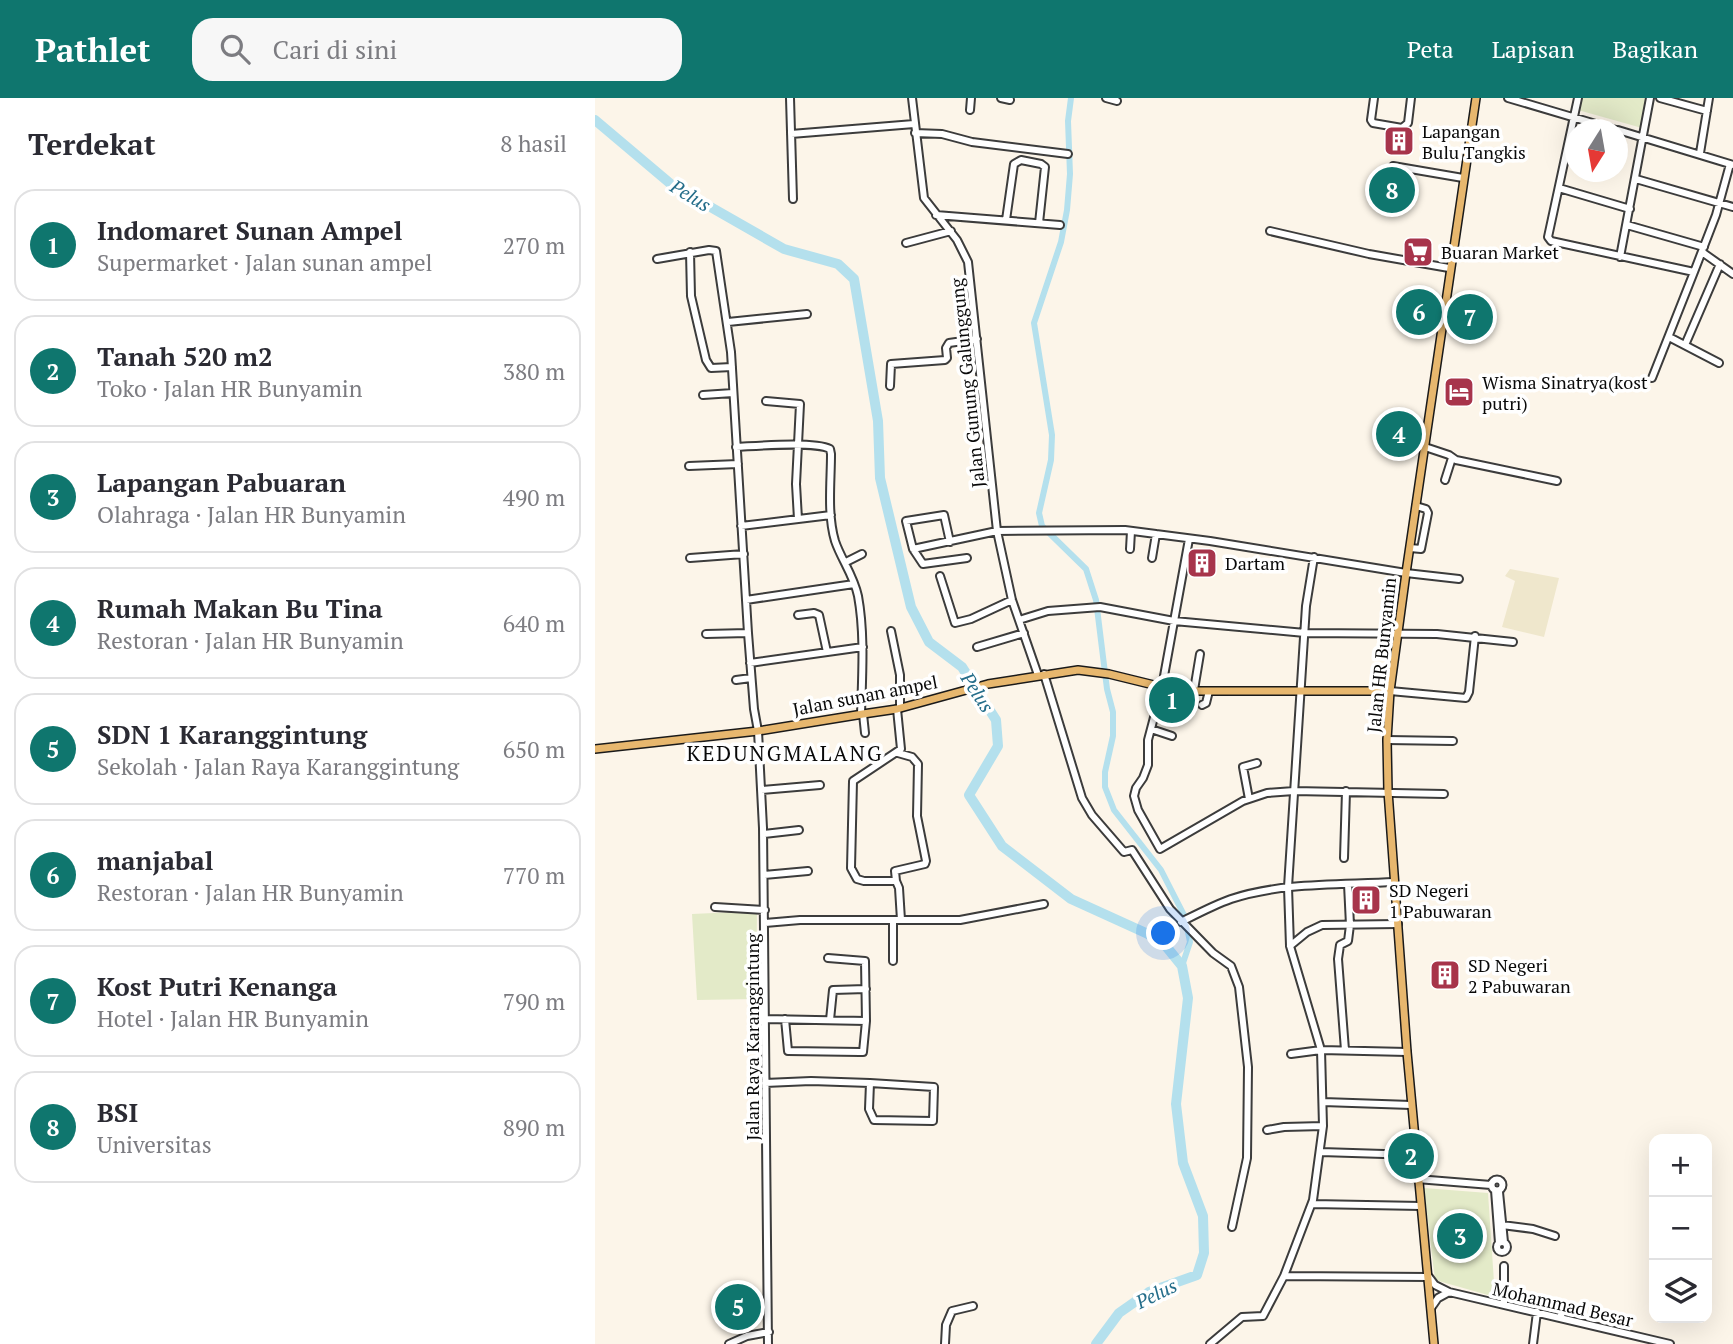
<!DOCTYPE html>
<html lang="id">
<head>
<meta charset="utf-8">
<style>
  body { margin:0; font-family:"PT Serif",serif; background:#f7f7f7; color:#2b2b33 }
  .controls { position:absolute; right:21px; bottom:21px; display:grid; overflow:hidden; border-radius:14px; box-shadow:0 7px 28px #0002 }
  .controls button { width:63px; height:63px; display:grid; place-items:center; padding:0; border:0; border-bottom:2px solid #e1e1e2; background:#fff; color:#2b2b33; font:35px sans-serif }
  .compass { position:absolute; left:970px; top:21px; width:63px; height:63px; border-radius:50%; background:#fff; box-shadow:0 7px 28px #0002; rotate:191deg }
  .you { position:absolute; left:569px; top:836px; width:24px; height:24px; margin:-18px; border:5px solid #fff; border-radius:50%; background:#1a73e8; box-shadow:0 0 0 10px #1a73e833 }
  .badge { display:grid; place-items:center; width:46px; height:46px; border-radius:50%; background:#0f766e; color:#fff; font-size:23px; font-weight:700 }
  .pin { position:absolute; translate:-50% -50%; border:4px solid #fff; box-shadow:0 2px 7px #0006 }
  .list { margin:0; padding:0; list-style:none }
  h2 { display:flex; justify-content:space-between; align-items:center; height:91px; margin:0; padding:0 28px; font-size:30px }
  h2 small { font-size:23px; font-weight:400; color:#7c7c81 }
  .list li { display:grid; grid-template-columns:46px 1fr auto; gap:21px; align-items:center; box-sizing:border-box; height:112px; margin:0 14px 14px; padding:0 14px; border:2px solid #e1e1e2; border-radius:21px }
  .list b { display:block; font-size:26px; white-space:nowrap }
  .list p { margin:0; font-size:23px; white-space:nowrap; color:#7c7c81 }
  .list em { font-size:23px; font-style:normal; color:#7c7c81 }
  .icon { flex:none; width:38px; height:38px; fill:none; stroke:currentColor; stroke-width:2; stroke-linecap:round; stroke-linejoin:round }
  .map { position:relative; flex:none; width:1138px; height:1246px; overflow:hidden }
  header { display:flex; align-items:center; gap:42px; box-sizing:border-box; height:98px; padding:0 35px; background:#0f766e; color:#fff }
  header strong { font-size:33px }
  nav { display:flex; gap:38px; margin-inline-start:auto; font-size:24px }
  .search { width:490px; height:63px; background:#f7f7f7; display:flex; align-items:center; gap:18px; box-sizing:border-box; padding:0 24px; border-radius:21px; color:#7c7c81; font-size:26px }
  main { display:flex }
  aside { flex:1; background:#fff }
  .map>svg:first-child { display:block }
  .farmland { fill:#efe7cc }
  .pitch { fill:#e3eac8 }
  .lines { fill:none; stroke-linecap:round; stroke-linejoin:round }
  .canal { stroke:#b4e0ed; stroke-width:6 }
  .river { stroke:#b4e0ed; stroke-width:10 }
  .minor-casing { stroke:#3c3c3c; stroke-width:10 }
  .major-casing { stroke:#1a1a1a; stroke-width:10 }
  .minor { stroke:#fff; stroke-width:6 }
  .major { stroke:#e7b76e; stroke-width:7 }
  .labels { text-anchor:middle; dominant-baseline:central; stroke-width:7; stroke-linejoin:round; paint-order:stroke }
  .poi-label { font-size:18px; fill:#090909; stroke:#fff; text-anchor:start }
  .street-label { font-size:18px; fill:#090909; stroke:#fff }
  .water-label { font-size:19px; font-style:italic; fill:#246d8a; stroke:#fff }
  .quarter-label { font-size:21px; letter-spacing:2px; fill:#090909; stroke:#fff }
</style>
</head>
<body>
<header>
<strong>Pathlet</strong>
<div class="search"><svg class="icon" aria-label="search" viewBox="0 0 24 24"><circle cx="10" cy="10" r="6"/><path d="M15 15l6 6"/></svg>Cari di sini</div>
<nav><a>Peta</a><a>Lapisan</a><a>Bagikan</a></nav>
</header>
<main>
<aside>
<h2>Terdekat<small>8 hasil</small></h2>
<ul class="list">
<li><span class="badge">1</span><div><b>Indomaret Sunan Ampel</b><p>Supermarket · Jalan sunan ampel</p></div><em>270 m</em></li>
<li><span class="badge">2</span><div><b>Tanah 520 m2</b><p>Toko · Jalan HR Bunyamin</p></div><em>380 m</em></li>
<li><span class="badge">3</span><div><b>Lapangan Pabuaran</b><p>Olahraga · Jalan HR Bunyamin</p></div><em>490 m</em></li>
<li><span class="badge">4</span><div><b>Rumah Makan Bu Tina</b><p>Restoran · Jalan HR Bunyamin</p></div><em>640 m</em></li>
<li><span class="badge">5</span><div><b>SDN 1 Karanggintung</b><p>Sekolah · Jalan Raya Karanggintung</p></div><em>650 m</em></li>
<li><span class="badge">6</span><div><b>manjabal</b><p>Restoran · Jalan HR Bunyamin</p></div><em>770 m</em></li>
<li><span class="badge">7</span><div><b>Kost Putri Kenanga</b><p>Hotel · Jalan HR Bunyamin</p></div><em>790 m</em></li>
<li><span class="badge">8</span><div><b>BSI</b><p>Universitas</p></div><em>890 m</em></li>
</ul>
</aside>
<div class="map">
<svg width="1138" height="1246" viewBox="0 0 1138 1246">
  <rect width="100%" height="100%" fill="#fcf5e9"/>
  <path class="farmland" d="M915 471 964 480 949 539 907 529 920 483 910 478Z"/>
  <path class="pitch" d="M986 0H1052L1047 30 983 12Z
    M162 813 161 901 102 902 97 816Z
    M829 1090 893 1095 900 1199 840 1182Z"/>
  <g class="lines">
    <path class="canal" d="M476 0 473 23 475 76 472 112 466 144 439 225 457 337 456 362 444 415 447 428 491 471 501 502 512 591 518 614V638L510 674V689L519 712 566 772 590 819 595 844 587 868"/>
    <path class="river" d="M0 22 77 87 189 151 243 166 259 181 283 323 285 380 316 509 334 544 367 569 401 622 403 648 374 697 407 748 476 801 553 836 570 847 587 868 593 900 581 1006 588 1065 608 1118 609 1155 602 1177 554 1194 524 1215 501 1246"/>
    <g class="minor-casing">
      <path id="minor" d="M195 0 198 101
        M317 0 329 100 362 142 373 164 402 433 417 502 443 577
        M406 0 415 2
        M511 0 522 3
        M779 0 776 22 778 25 807 30 813 25 816 0
        M913 0 1021 32
        M983 0 953 139 956 143 1099 174 1121 117 1135 66
        M1065 0 1112 13
        M375 12 376 0
        M1023 32 1138 67
        M320 35 347 36 377 44 473 56
        M196 36 319 26
        M1105 55 1114 0
        M798 68 868 80
        M1041 81 1138 109
        M964 90 1035 111
        M341 117 465 127
        M411 122 419 66 426 62 446 66 450 69 444 125
        M1032 127 1109 149
        M675 133 774 156 854 170
        M311 145 356 133
        M95 154 96 198 111 262 116 270 137 269
        M1107 154 1138 176
        M1025 159 1055 0
        M62 161 114 152 121 153 136 254 153 535 159 611 163 633 168 730 173 1246
        M133 224 212 216
        M1074 239 1124 265
        M1090 247 1125 166
        M1057 280 1099 174
        M295 288 296 266 350 262 352 260 351 250 354 245 382 241
        M108 297 138 295
        M171 303 205 306 201 386 203 421
        M141 349C162 348 219 343 235 351L236 356C236 384 232 416 240 443 246 461 259 478 263 498 270 536 267 578 266 617
        M830 349 854 357 861 362 962 383
        M94 368 143 366
        M850 382 857 360
        M146 428 236 417
        M594 441 567 589 553 642V667L548 680 541 690 539 698 543 712 565 751 648 703 672 695 699 693 849 696
        M355 444 349 417 311 423 318 451 328 466 372 460
        M815 450 826 451 833 415 831 411 821 408
        M318 451 402 433 530 432 615 443 811 475 864 481
        M535 451 536 433
        M95 460 149 456
        M557 460 561 436
        M251 464 267 456
        M345 478 360 525 376 521 417 502
        M151 502 259 486
        M203 517 219 515 224 517 232 554
        M424 522 453 513 505 509 579 523 710 535 842 536 918 544
        M296 533 305 577V610
        M111 536 153 535
        M382 549 429 535
        M155 565 268 549
        M449 576 487 700 497 717 529 754 537 752 575 811 618 855 636 868 644 889 653 969 652 1060 637 1129
        M141 582 156 580
        M599 592 605 556
        M795 593 871 600 874 594 880 538
        M607 607 611 605 614 593
        M587 608 591 591
        M302 611 306 651 258 683 256 770 262 781 269 783H301L304 790 306 822
        M268 616 270 635
        M556 631 577 638
        M792 642 858 643
        M166 692 225 687
        M654 701 648 669 662 665
        M169 736 204 732
        M749 760 751 693
        M169 777 213 773
        M301 783 300 773 330 766 331 763 322 718 323 666 317 659 303 655
        M120 809 170 812
        M298 822V863
        M586 824C602 816 619 807 636 801 688 784 745 787 799 784
        M170 825 205 822H365L449 806
        M695 848 712 834 727 827 803 826
        M170 921 271 923 270 863 233 860
        M190 921 193 953 265 954H268L271 923
        M235 922 238 892 271 891
        M750 952 743 861 745 847 753 843 755 827 753 786
        M696 956 726 952 695 848 693 789 711 508 719 459
        M170 985 216 983 275 985 274 1011 279 1022 338 1023 339 989 275 985
        M728 1004 816 1007
        M672 1032 689 1029 728 1028
        M726 1054 820 1057
        M822 1081 896 1087
        M896.5 1087a5.5 5.5 0 1 1 11 0a5.5 5.5 0 1 1-11 0Z
        M900 1092 904 1145
        M904 1094 909 1144
        M717 1106 826 1108
        M907 1127 938 1131 960 1138
        M902 1149a5 5 0 1 1 10 0a5 5 0 1 1-10 0Z
        M689 1178 834 1179 840 1187 854 1194 1075 1246
        M909 1194 964 1208 967 1211 966 1220
        M909 1207V1168
        M836 1210 843 1200 854 1194
        M134 1246 152 1238 174 1234
        M350 1246 351 1227 357 1213 378 1208
        M615 1246 647 1219 668 1218 689 1178 718 1102 728 1028 726 952 812 954
        M938 1246 942 1214"/>
    </g>
    <g class="major-casing">
      <path id="major" d="M0 651 163 633 268 616 302 611 393 586 483 572 514 576 567 589 602 593H795
        M839 1246 812 954 793 693 792 642 795 593 811 475 881 0"/>
    </g>
    <use href="#minor" class="minor"/>
    <use href="#major" class="major"/>
  </g>
  <defs>
    <g id="building-square" transform="scale(1.575)"><rect x="-9" y="-9" width="18" height="18" rx="4" fill="#a7344b" stroke="#fff"/><path d="M-4-6H4V6H1V3H-1V6H-4ZM-2.5-4.3h1.7v1.8h-1.7ZM.8-4.3h1.7v1.8H.8ZM-2.5-1h1.7V.8h-1.7ZM.8-1h1.7V.8H.8Z" fill="#fff"/></g>
    <g id="supermarket-square" transform="scale(1.575)"><rect x="-9" y="-9" width="18" height="18" rx="4" fill="#a7344b" stroke="#fff"/><path d="M-6-5.5h2.5l.6 2H6L4.5 2H-2.5L-4.4-4H-6ZM-1.5 3.2a1.3 1.3 0 1 0 .1 0ZM3 3.2a1.3 1.3 0 1 0 .1 0Z" fill="#fff"/></g>
    <g id="hotel-square" transform="scale(1.575)"><rect x="-9" y="-9" width="18" height="18" rx="4" fill="#a7344b" stroke="#fff"/><path d="M-6-4.5h1.5V1H6V5H4.5V3h-9V5H-6ZM-4 0a1.8 1.8 0 1 1 3.6 0ZM.5 0V-2.5h3Q6-2.5 6 0Z" fill="#fff"/></g>
  </defs>
  <g fill-rule="evenodd">
    <use href="#building-square" x="804" y="43"/>
    <use href="#supermarket-square" x="823" y="154"/>
    <use href="#hotel-square" x="864" y="294"/>
    <use href="#building-square" x="607" y="465"/>
    <use href="#building-square" x="771" y="802"/>
    <use href="#building-square" x="850" y="877"/>
  </g>
  <g class="labels">
    <g class="poi-label">
      <text x="827" y="33">Lapangan<tspan x="827" dy="21">Bulu Tangkis</tspan></text>
      <text x="846" y="154">Buaran Market</text>
      <text x="887" y="284">Wisma Sinatrya(kost<tspan x="887" dy="21">putri)</tspan></text>
      <text x="630" y="465">Dartam</text>
      <text x="794" y="792">SD Negeri<tspan x="794" dy="21">1 Pabuwaran</tspan></text>
      <text x="873" y="867">SD Negeri<tspan x="873" dy="21">2 Pabuwaran</tspan></text>
    </g>
    <g class="street-label">
      <text transform="translate(372 285) rotate(-96)">Jalan Gunung Galunggung</text>
      <text transform="translate(786 557) rotate(-84)">Jalan HR Bunyamin</text>
      <text transform="translate(270 597) rotate(-11)">Jalan sunan ampel</text>
      <text transform="translate(157 939) rotate(-90)">Jalan Raya Karanggintung</text>
      <text transform="translate(968 1206) rotate(13)">Mohammad Besar</text>
    </g>
    <g class="water-label">
      <text transform="translate(96 97) rotate(31)">Pelus</text>
      <text transform="translate(383 594) rotate(57)">Pelus</text>
      <text transform="translate(561 1195) rotate(-26)">Pelus</text>
    </g>
    <g class="quarter-label">
      <text x="190" y="655">KEDUNGMALANG</text>
    </g>
  </g>
</svg>
<div class="controls">
<button>+</button>
<button>−</button>
<button><svg class="icon" aria-label="layers" viewBox="0 0 24 24"><path d="M12 4l9 5-9 5-9-5zM3 14l9 5 9-5"/></svg></button>
</div>
<svg class="compass" viewBox="-18 -18 36 36"><path d="M0-13l5 13h-10z" fill="#e53935"/><path d="M0 13l5-13h-10z" fill="#7c7c81"/></svg>
<div class="you"></div>
<div class="pin badge" style="left:577px;top:602px">1</div>
<div class="pin badge" style="left:816px;top:1058px">2</div>
<div class="pin badge" style="left:865px;top:1138px">3</div>
<div class="pin badge" style="left:804px;top:336px">4</div>
<div class="pin badge" style="left:143px;top:1209px">5</div>
<div class="pin badge" style="left:824px;top:214px">6</div>
<div class="pin badge" style="left:875px;top:219px">7</div>
<div class="pin badge" style="left:797px;top:92px">8</div>
</div>
</main>
</body>
</html>
